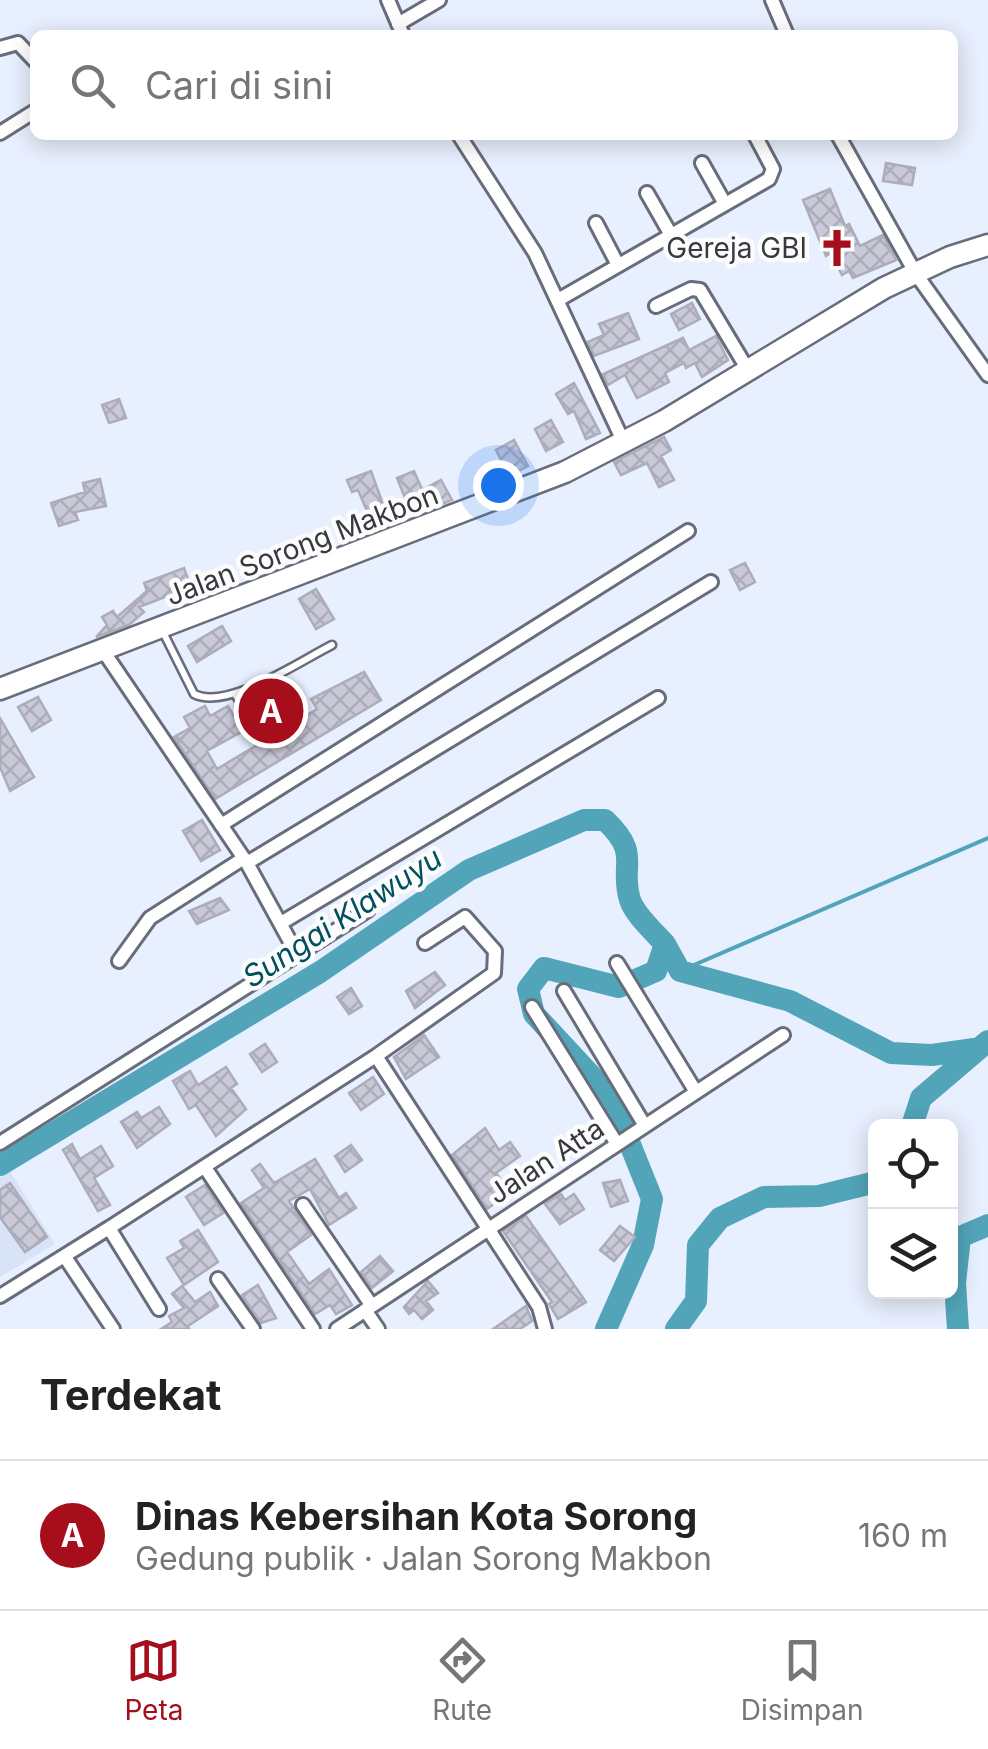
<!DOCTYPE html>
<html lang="id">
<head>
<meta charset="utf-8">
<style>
  body { margin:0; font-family:Inter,sans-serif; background:#f2f2f2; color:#222 }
  .controls { position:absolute; right:30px; bottom:30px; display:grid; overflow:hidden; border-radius:15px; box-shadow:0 5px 25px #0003 }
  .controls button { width:90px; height:90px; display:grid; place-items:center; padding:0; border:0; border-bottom:2px solid #e0e0e0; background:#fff; color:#222; font:50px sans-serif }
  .you { position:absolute; left:498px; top:485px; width:35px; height:35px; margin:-25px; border:8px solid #fff; border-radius:50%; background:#1a73e8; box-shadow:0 0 0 15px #1a73e833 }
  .badge { display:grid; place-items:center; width:65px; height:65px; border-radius:50%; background:#a60e1b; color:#fff; font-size:32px; font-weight:700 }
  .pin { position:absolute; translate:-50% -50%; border:5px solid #fff; box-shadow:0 2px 10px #0006 }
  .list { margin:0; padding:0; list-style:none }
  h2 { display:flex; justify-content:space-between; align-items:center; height:130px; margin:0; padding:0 40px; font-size:42px }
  h2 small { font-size:32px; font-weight:400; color:#767676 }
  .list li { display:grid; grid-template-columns:65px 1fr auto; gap:30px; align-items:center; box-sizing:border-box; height:150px; padding:0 40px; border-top:2px solid #e0e0e0 }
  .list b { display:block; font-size:38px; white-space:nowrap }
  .list p { margin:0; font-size:32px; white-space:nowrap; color:#767676 }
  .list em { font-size:32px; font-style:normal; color:#767676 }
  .icon { flex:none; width:55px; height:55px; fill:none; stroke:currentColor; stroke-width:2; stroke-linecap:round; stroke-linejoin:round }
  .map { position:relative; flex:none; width:988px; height:1329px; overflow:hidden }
  .search { position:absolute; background:#fff; box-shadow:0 5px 25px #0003; left:30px; right:30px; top:30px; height:110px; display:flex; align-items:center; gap:25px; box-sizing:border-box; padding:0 35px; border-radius:15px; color:#767676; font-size:38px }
  .sheet { height:280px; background:#fff }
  nav { display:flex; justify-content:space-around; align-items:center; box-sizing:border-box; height:140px; border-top:2px solid #e0e0e0; background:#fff; font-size:28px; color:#767676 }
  nav a { display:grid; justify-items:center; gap:5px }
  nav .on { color:#a60e1b }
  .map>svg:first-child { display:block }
  .built { fill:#d8e3f7 }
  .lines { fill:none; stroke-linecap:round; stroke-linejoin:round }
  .stream { stroke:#52a5b9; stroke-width:4 }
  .river { stroke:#52a5b9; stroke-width:22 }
  .building { fill:url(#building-cross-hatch); stroke:#acacbb; stroke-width:2.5 }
  .service-casing { stroke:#676d7a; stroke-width:11 }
  .minor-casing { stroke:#676d7a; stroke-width:18 }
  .trunk-casing { stroke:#676d7a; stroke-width:25 }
  .service { stroke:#fff; stroke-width:6 }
  .minor { stroke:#fff; stroke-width:12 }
  .trunk { stroke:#fff; stroke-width:20 }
  .labels { text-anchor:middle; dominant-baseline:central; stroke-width:9; stroke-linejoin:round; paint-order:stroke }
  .poi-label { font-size:28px; fill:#36393e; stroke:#fcfcfc; text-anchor:end }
  .street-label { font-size:28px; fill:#36393e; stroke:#fcfcfc }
  .water-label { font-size:30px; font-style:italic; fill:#01505e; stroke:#fcfcfc }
</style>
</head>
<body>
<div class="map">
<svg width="988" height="1329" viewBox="0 0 988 1329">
  <defs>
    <pattern id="building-cross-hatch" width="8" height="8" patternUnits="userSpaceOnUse" patternTransform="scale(2.5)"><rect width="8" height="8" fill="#c9c9d8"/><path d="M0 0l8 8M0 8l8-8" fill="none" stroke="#adadba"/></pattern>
  </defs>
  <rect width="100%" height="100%" fill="#e8effe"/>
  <path class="built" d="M10 1171 55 1244 0 1277V1217L24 1252 47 1237 10 1183 0 1190V1177Z"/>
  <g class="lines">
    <path class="stream" d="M680 971 988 838"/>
    <path class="river" d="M665 944 680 971 790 1001 891 1053 932 1055 974 1049
      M912 1126 921 1098 988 1041
      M0 1165 320 972 469 870 584 820H605C642 855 619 864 630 900 635 915 654 932 665 944L656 971 619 987 544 968 528 989 534 1014 611 1097 652 1199 643 1245 606 1329
      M676 1329 696 1301 698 1245 720 1218 764 1197 819 1196 876 1182
      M958 1329 955 1283 960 1237 988 1225"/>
  </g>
  <path class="building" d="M886 163 915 168 912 185 883 181Z
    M830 189 845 226 849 224 860 246 883 235 896 260 853 278 849 271 842 275 831 253 826 256 803 200Z
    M692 303 700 319 679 330 671 314Z
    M628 313 639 339 594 356 588 342 604 335 599 324Z
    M716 336 728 360 702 377 695 363 686 368 684 363 665 373 669 382 637 398 625 375 608 385 603 374 683 338 689 350Z
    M574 383 600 433 586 439 574 411 568 414 556 394Z
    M119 399 126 418 109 423 102 405Z
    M551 420 563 442 546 451 535 429Z
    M664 437 671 450 661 456 674 480 659 487 647 463 621 475 614 462Z
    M514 440 528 466 509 476 496 450Z
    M371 471 389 521 374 527 358 490 352 492 347 480Z
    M414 471 425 496 407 503 397 478Z
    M100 479 106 506 75 512 78 520 59 526 51 503 85 492 83 483Z
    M441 480 452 500 435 507 424 489Z
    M745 563 755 582 740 590 730 570Z
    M184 568 191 587 139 607 144 612 129 625 96 637 107 625 102 617 113 611 117 617 147 591 144 583Z
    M316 589 334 619 316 629 299 599Z
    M222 626 231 641 197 662 188 646Z
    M364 672 381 700 215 799 174 737 190 728 184 717 205 706 210 716 228 706 243 731 207 751 217 769 317 709 311 699Z
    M38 697 51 720 32 731 18 707Z
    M0 718 34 777 10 791 0 767Z
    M202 820 220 850 201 861 183 831Z
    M220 898 229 910 197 924 189 911Z
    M435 972 445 985 415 1008 406 991Z
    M351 988 362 1006 349 1014 337 997Z
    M424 1035 439 1057 406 1079 394 1057Z
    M265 1044 277 1062 262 1072 250 1054Z
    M226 1067 237 1084 231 1088 246 1109 216 1136 196 1105 189 1109 173 1081 190 1071 198 1085Z
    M373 1077 384 1094 361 1110 349 1093Z
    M159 1107 170 1124 137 1148 121 1122 137 1112 141 1118Z
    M485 1128 499 1150 510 1142 520 1156 496 1173 510 1192 487 1209 452 1155Z
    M72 1144 80 1159 101 1146 113 1166 94 1178 110 1205 98 1211 63 1150Z
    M351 1145 362 1160 345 1172 335 1156Z
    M315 1159 339 1198 346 1193 356 1208 329 1225 310 1189 289 1201 311 1235 287 1252 309 1284 329 1269 352 1305 336 1314 330 1305 315 1314 241 1203 264 1188 252 1170 260 1164 274 1183Z
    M620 1180 628 1201 611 1207 603 1183Z
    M10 1183 47 1237 25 1252 0 1217V1190Z
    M205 1185 223 1213 204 1225 186 1197Z
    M561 1194 565 1200 574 1194 584 1209 560 1224 545 1204Z
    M526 1216 586 1302 558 1319 549 1304 552 1302 503 1231Z
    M620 1226 635 1237 614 1261 600 1250Z
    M198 1230 218 1262 184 1285 167 1258 184 1248 180 1241Z
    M380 1256 393 1271 372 1288 361 1272Z
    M428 1281 438 1293 426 1301 433 1310 422 1319 414 1310 409 1314 404 1307Z
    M258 1285 276 1318 261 1323 242 1295Z
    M182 1286 195 1302 210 1292 218 1306 188 1326 189 1329H161L172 1322 169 1316 184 1308 172 1294Z
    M526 1306 532 1321 520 1329H493Z"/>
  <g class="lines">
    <g class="service-casing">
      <path id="service" d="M162 630 194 694C227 711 300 661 332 645
        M235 694 258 733"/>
    </g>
    <g class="minor-casing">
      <path id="minor" d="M388 0 403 35
        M772 0 787 35
        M398 24 439 0
        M0 48 18 43 35 61
        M0 133 35 111
        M459 135 535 253 624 443
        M838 135 916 274 988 375
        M702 163 725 204
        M647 193 671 235
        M596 223 618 265
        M558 300 769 179 773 169 755 135
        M656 306 691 289 700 290 748 370
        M102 649 247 863 298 956
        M221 825 688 531
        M247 863 711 582
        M281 923 658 698
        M425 943 465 917 495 951 494 973 376 1056 539 1307 545 1329
        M119 961 150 918 244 858
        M617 963 696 1092
        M564 991 645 1126
        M532 1007 617 1144
        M0 1143 368 910
        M206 1169 313 1329
        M303 1205 372 1306
        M109 1228 376 1056
        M65 1257 113 1329
        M218 1279 253 1329
        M0 1296 109 1228 159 1309
        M365 1310 378 1329
        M337 1329 783 1035"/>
    </g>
    <g class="trunk-casing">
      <path id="trunk" d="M0 689 565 472 664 421 884 288 950 257 988 245"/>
    </g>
    <use href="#service" class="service"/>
    <use href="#minor" class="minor"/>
    <use href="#trunk" class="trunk"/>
  </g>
  <defs>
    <g id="church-bare" transform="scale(3)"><path d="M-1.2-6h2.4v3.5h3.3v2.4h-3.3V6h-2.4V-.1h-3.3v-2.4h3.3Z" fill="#a60e1b" stroke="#fcfcfc" stroke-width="2.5" paint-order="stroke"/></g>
  </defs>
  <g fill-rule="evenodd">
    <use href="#church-bare" x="837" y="248"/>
  </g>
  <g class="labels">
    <g class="poi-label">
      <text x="807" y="248">Gereja GBI</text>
    </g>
    <g class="street-label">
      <text transform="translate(302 545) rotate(-21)">Jalan Sorong Makbon</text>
      <text transform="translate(546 1161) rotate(-33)">Jalan Atta</text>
    </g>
    <g class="water-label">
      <text transform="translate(342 917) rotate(-33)">Sungai Klawuyu</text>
    </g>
  </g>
</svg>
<div class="controls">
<button><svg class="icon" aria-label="locate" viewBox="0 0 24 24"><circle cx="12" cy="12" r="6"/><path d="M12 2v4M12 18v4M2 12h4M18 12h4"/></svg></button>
<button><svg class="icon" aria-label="layers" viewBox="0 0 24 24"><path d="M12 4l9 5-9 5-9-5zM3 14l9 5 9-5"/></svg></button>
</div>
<div class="you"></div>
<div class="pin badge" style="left:271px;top:711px">A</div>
<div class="search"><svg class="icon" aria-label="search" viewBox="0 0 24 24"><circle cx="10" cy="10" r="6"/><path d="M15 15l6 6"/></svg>Cari di sini</div>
</div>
<section class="sheet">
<h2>Terdekat<small></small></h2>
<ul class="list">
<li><span class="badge">A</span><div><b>Dinas Kebersihan Kota Sorong</b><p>Gedung publik · Jalan Sorong Makbon</p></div><em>160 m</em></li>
</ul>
</section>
<nav>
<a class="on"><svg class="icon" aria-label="map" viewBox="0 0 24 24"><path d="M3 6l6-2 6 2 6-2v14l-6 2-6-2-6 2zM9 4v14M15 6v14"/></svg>Peta</a>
<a><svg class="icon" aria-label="directions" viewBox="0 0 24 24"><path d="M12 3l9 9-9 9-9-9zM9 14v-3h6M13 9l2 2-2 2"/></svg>Rute</a>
<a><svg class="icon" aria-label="saved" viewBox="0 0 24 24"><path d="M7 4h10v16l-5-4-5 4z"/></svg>Disimpan</a>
</nav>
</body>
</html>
